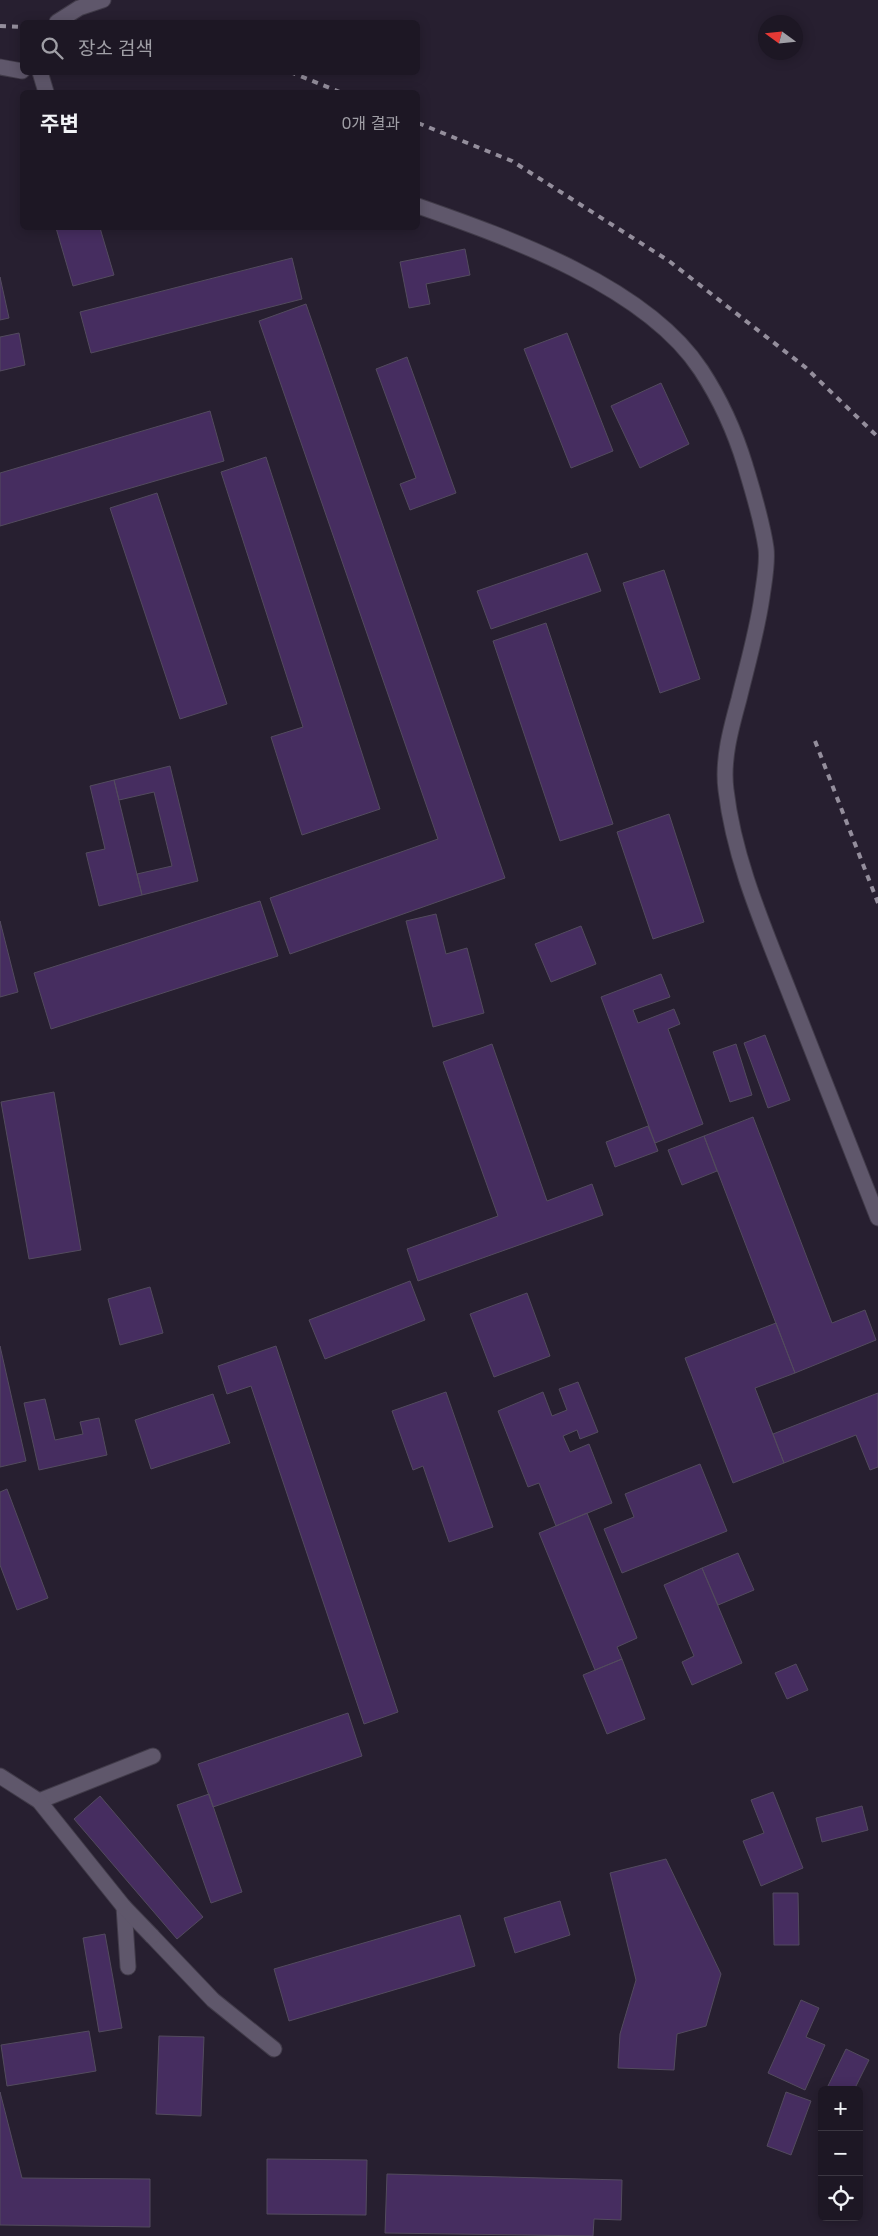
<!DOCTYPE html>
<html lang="ko">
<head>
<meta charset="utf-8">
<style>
  body { margin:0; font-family:Poppins,"Noto Sans KR",sans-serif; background:#25202c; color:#f1f3f6 }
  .controls { position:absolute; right:15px; bottom:15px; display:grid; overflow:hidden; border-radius:8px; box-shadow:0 2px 12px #0003 }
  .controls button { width:45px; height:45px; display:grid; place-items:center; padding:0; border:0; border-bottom:1px solid #3b3641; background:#1d1724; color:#f1f3f6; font:25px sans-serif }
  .compass { position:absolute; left:758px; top:15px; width:45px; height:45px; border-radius:50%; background:#1d1724; box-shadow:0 2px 12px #0003; rotate:285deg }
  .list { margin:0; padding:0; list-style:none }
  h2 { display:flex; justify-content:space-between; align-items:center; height:65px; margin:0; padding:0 20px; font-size:21px }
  h2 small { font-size:16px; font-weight:400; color:#a09fa6 }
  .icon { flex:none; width:28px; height:28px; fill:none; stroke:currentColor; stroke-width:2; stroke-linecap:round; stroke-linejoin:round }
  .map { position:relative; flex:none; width:878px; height:2236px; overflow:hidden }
  .search { position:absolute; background:#1d1724; box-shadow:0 2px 12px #0003; left:20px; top:20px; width:400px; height:55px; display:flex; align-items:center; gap:12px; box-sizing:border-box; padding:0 18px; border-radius:8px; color:#a09fa6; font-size:19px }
  .panel { position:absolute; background:#1d1724; box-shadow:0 2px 12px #0003; left:20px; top:90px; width:400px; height:140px; border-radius:8px }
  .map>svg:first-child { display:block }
  .building { fill:#462d60; stroke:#534b5e }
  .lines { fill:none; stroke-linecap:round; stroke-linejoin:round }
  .service-casing { stroke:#413b49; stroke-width:17 }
  .minor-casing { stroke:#413b49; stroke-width:17 }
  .service { stroke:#5f576b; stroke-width:15 }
  .minor { stroke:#5f576b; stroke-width:15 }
  .rail { stroke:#948e9c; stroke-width:4; stroke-dasharray:6 6; stroke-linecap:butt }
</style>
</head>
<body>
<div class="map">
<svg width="878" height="2236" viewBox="0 0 878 2236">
  <rect width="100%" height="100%" fill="#271f30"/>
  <path class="building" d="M56 228H100L114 275 73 286Z
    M465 249 470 275 426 284 430 304 409 308 400 262Z
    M292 258 302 299 91 353 80 312Z
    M0 277 9 318 0 320Z
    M306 304 505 878 290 954 270 898 438 839 259 321Z
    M19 333 25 365 0 371V337Z
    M567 333 613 451 571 468 524 349Z
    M407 357 456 493 410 510 400 484 416 478 376 369Z
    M661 383 689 444 640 468 611 406Z
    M210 411 224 461 0 526V473Z
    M266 457 380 809 302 835 271 737 303 727 221 472Z
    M157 493 227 704 180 719 110 508Z
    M587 553 601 591 491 629 477 591Z
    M664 570 700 679 660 693 623 583Z
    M546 623 613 824 560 841 493 641Z
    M170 766 198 881 142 895 137 874 172 866 154 792 119 800 114 780Z
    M114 780 142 895 99 906 86 853 105 849 90 786Z
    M669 814 704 922 653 939 617 832Z
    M260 901 278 956 51 1029 34 973Z
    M436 914 446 954 467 948 484 1013 433 1027 406 921Z
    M0 921 18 992 0 997Z
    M581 926 596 964 551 982 535 944Z
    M661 974 670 997 633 1010 638 1023 674 1009 680 1024 668 1029 703 1124 655 1143 601 997Z
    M765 1035 790 1100 768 1108 744 1043Z
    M492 1044 547 1201 592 1184 603 1215 418 1281 407 1249 498 1216 443 1062Z
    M736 1044 752 1095 730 1102 713 1052Z
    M54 1092 81 1250 29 1259 1 1102Z
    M753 1117 832 1323 865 1310 876 1340 795 1373 704 1136Z
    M648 1126 658 1151 615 1167 606 1142Z
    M704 1136 717 1171 682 1185 668 1150Z
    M410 1281 425 1320 325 1359 309 1320Z
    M150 1287 163 1333 120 1345 108 1299Z
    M527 1293 550 1356 494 1377 470 1314Z
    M776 1323 795 1373 755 1388 784 1463 733 1483 685 1358Z
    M0 1346 26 1461 0 1467Z
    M276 1346 398 1712 364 1724 251 1386 227 1394 218 1366Z
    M578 1382 598 1432 580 1439 577 1430 563 1436 570 1452 589 1444 612 1503 556 1526 539 1483 528 1487 498 1411 543 1392 552 1416 567 1410 559 1389Z
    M446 1392 493 1527 449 1542 423 1466 413 1470 392 1411Z
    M878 1393V1467L870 1470 856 1435 784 1463 773 1434Z
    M213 1394 230 1443 151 1469 135 1420Z
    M45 1399 55 1440 83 1434 80 1422 99 1418 107 1455 39 1470 24 1403Z
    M700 1464 727 1531 622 1573 604 1529 634 1517 625 1494Z
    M7 1489 48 1598 17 1610 0 1565V1492Z
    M587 1513 637 1638 617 1647 622 1659 595 1670 539 1533Z
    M738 1553 754 1590 718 1605 702 1568Z
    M702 1568 742 1663 692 1685 682 1662 694 1656 664 1585Z
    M622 1659 645 1719 607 1734 583 1675Z
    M796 1664 808 1690 787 1699 775 1673Z
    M348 1713 362 1756 213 1807 198 1764Z
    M773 1792 803 1868 761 1886 743 1841 764 1833 751 1800Z
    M209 1794 242 1892 211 1903 177 1805Z
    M100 1796 203 1917 177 1939 74 1819Z
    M862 1806 868 1830 822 1842 816 1818Z
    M666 1859 721 1974 706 2026 677 2034 674 2070 618 2068 620 2034 636 1980 610 1873Z
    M773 1893H798L799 1945H774Z
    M560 1901 570 1935 515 1953 504 1918Z
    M460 1915 475 1966 289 2021 274 1969Z
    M105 1934 122 2028 99 2032 83 1938Z
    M801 2000 819 2008 806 2037 825 2045 805 2090 768 2073Z
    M89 2031 96 2071 7 2086 1 2045Z
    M159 2036 204 2037 201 2116 156 2114Z
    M846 2049 869 2060 854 2090H826Z
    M0 2092 22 2178 150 2179V2227L0 2225Z
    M786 2092 811 2101 791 2155 767 2146Z
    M267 2159 367 2160 366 2215 267 2214Z
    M387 2174 622 2180 621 2220 594 2219 593 2236 385 2233Z"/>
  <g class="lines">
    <g class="service-casing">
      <path id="service" d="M39 1801 153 1756
        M124 1907 128 1967
        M152 1936 213 2000 274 2049"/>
    </g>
    <g class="minor-casing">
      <path id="minor" d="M57 22 79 8 103 0
        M0 67 22 71
        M40 72 46 92
        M418 206C509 238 646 286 701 370 720 399 735 432 745 465 753 492 762 520 766 548 768 563 764 582 762 597 757 632 747 666 739 699 731 728 722 760 726 790 734 859 763 925 788 989 818 1066 848 1142 878 1218
        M0 1776 39 1801 124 1907 152 1936"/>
    </g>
    <use href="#service" class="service"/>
    <use href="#minor" class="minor"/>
    <path class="rail" d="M0 26 22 27
      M290 72 340 92
      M418 123 512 161 669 261 805 367 878 437
      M815 741 878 903"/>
  </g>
</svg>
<div class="controls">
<button>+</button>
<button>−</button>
<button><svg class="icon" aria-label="locate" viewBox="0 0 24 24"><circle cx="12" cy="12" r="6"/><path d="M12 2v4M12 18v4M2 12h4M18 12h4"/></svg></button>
</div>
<svg class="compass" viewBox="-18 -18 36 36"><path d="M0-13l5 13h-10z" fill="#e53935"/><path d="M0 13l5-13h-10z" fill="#a09fa6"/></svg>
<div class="search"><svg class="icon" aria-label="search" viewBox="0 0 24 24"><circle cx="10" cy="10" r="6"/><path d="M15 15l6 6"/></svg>장소 검색</div>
<section class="panel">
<h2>주변<small>0개 결과</small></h2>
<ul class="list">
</ul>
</section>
</div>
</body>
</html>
